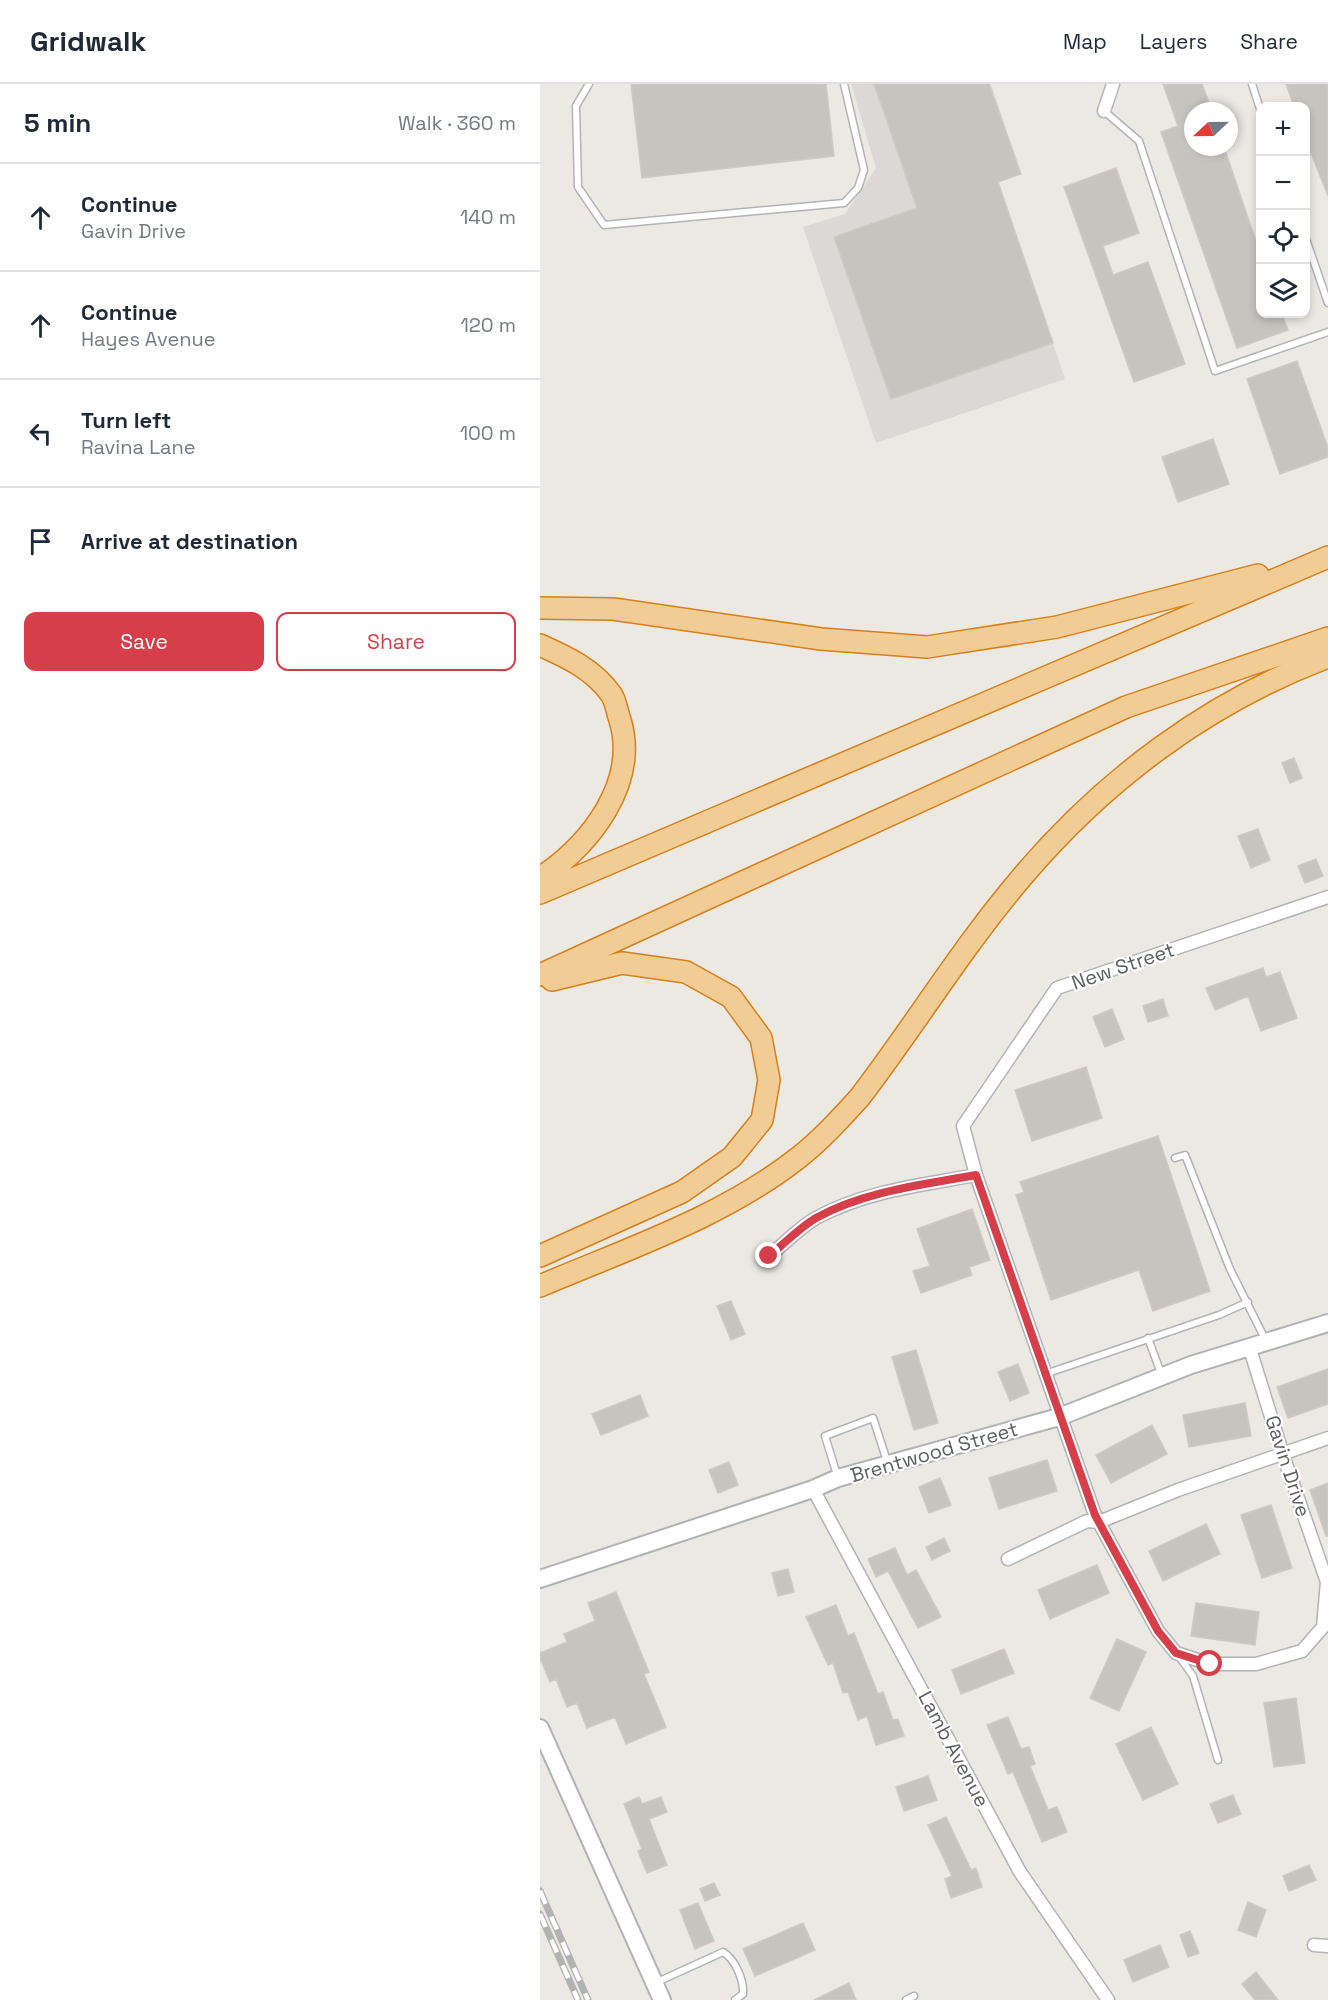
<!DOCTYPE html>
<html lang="en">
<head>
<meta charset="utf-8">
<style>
  body { margin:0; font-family:"Space Grotesk",sans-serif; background:#f6f6f7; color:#1f2937 }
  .controls { position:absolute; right:18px; top:18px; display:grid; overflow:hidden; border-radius:12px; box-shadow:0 3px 9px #0003 }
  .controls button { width:54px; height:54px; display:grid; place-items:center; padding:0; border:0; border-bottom:2px solid #e0e1e3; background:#fff; color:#1f2937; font:30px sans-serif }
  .compass { position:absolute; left:644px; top:18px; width:54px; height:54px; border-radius:50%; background:#fff; box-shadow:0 3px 9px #0003; rotate:248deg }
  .stop { position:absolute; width:18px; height:18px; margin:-14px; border:4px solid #d63f49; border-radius:50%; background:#fff }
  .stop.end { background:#d63f49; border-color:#fff; box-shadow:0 2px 6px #0008 }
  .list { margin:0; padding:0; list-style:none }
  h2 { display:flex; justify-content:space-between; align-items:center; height:78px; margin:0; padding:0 24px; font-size:26px }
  h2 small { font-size:20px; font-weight:400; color:#747a83 }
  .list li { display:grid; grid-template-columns:39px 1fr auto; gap:18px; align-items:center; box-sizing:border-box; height:108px; padding:0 24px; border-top:2px solid #e0e1e3 }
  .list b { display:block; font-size:22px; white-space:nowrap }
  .list p { margin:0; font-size:20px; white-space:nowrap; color:#747a83 }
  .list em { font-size:20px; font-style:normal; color:#747a83 }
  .actions { display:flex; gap:12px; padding:18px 24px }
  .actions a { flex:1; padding:14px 0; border:2px solid #d63f49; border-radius:12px; text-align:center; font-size:21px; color:#d63f49 }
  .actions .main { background:#d63f49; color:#fff }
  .icon { flex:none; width:33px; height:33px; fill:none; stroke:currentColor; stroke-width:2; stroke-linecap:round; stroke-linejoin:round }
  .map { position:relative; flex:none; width:788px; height:1916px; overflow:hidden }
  header { display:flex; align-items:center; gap:36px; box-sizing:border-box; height:84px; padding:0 30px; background:#fff; border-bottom:2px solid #e0e1e3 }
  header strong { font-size:28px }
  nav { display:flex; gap:33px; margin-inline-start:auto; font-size:21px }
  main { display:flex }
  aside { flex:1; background:#fff }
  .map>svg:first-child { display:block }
  .industrial { fill:#dbd8d5 }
  .building { fill:#c7c4c0; stroke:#d0c9c2; stroke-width:1.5 }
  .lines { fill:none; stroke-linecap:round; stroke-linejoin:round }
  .lane-casing { stroke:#b0b4b7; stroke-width:9 }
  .street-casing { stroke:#b0b4b7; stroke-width:15 }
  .secondary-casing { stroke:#afb3b6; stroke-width:20 }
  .highway-casing { stroke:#d77f18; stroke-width:24 }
  .lane { stroke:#fff; stroke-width:6 }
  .street { stroke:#fff; stroke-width:12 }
  .secondary { stroke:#fff; stroke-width:16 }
  .highway { stroke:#f1cc95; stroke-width:21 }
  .rail-casing { stroke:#b1b2b2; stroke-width:7 }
  .rail { stroke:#fff; stroke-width:4.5; stroke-dasharray:14; stroke-linecap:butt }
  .route { stroke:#d63f49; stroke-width:8 }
  .labels { text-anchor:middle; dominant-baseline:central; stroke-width:4.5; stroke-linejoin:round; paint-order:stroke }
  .street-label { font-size:20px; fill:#5b5f62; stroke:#fff }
</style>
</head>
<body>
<header>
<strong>Gridwalk</strong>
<nav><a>Map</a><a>Layers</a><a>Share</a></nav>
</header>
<main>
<aside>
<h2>5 min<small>Walk · 360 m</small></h2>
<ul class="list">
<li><svg class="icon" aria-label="ahead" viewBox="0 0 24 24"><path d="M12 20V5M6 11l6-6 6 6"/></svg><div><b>Continue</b><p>Gavin Drive</p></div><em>140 m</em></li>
<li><svg class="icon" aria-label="ahead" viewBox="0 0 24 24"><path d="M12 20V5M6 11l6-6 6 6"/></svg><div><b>Continue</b><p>Hayes Avenue</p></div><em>120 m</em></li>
<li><svg class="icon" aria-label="left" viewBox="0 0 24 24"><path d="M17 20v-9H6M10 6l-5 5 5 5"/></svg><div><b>Turn left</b><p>Ravina Lane</p></div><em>100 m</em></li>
<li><svg class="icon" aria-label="arrive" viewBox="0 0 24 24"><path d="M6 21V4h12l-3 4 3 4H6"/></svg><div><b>Arrive at destination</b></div></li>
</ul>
<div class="actions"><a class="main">Save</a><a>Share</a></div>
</aside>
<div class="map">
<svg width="788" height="1916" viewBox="0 0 788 1916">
  <rect width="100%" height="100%" fill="#ece9e3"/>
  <path class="industrial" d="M311 0H451L481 90 458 98 525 295 336 359 263 143 305 130 336 84Z"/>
  <path class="building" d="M91 0H286L294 72 102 94Z
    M334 0H449L481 90 458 98 513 259 351 315 294 153 377 124Z
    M623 0H662L672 27H653V63H684L720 169V230H742L748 246 697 264 621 48 638 42Z
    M746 0H788V112L765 54V22H754Z
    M576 84 599 149 563 162 573 191 608 178 645 280 594 298 524 103Z
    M757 277 788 364V373L740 390 707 295Z
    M673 355 689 400 638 418 622 373Z
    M754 674 762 694 750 699 742 679Z
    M718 745 730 776 711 784 698 752Z
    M776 775 783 792 765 799 758 782Z
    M723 884 726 893 740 888 757 934 721 947 708 912 675 926 666 904Z
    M623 915 628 932 608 938 603 922Z
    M572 925 584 955 565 963 553 933Z
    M546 983 562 1034 492 1057 475 1006Z
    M618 1052 670 1207 613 1227 599 1186 511 1216 476 1111 484 1108 480 1098Z
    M432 1125 450 1176 429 1183 432 1191 381 1209 373 1187 390 1182 377 1145Z
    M191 1217 205 1250 191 1256 177 1222Z
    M376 1266 398 1339 374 1346 352 1273Z
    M478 1280 489 1309 470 1317 458 1288Z
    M788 1285V1320L748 1334 737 1303Z
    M100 1311 108 1332 61 1351 52 1330Z
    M705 1319 711 1352 649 1363 643 1331Z
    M612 1341 627 1370 571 1399 556 1371Z
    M507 1376 517 1407 459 1425 449 1394Z
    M189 1378 198 1401 178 1409 169 1386Z
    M400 1394 411 1421 389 1429 379 1403Z
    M788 1399V1452H786L770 1406Z
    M731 1421 752 1484 722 1494 701 1431Z
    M666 1440 680 1470 623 1497 609 1467Z
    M404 1454 410 1467 392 1476 386 1463Z
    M355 1464 367 1491 376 1486 401 1533 378 1544 348 1487 336 1493 328 1475Z
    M557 1481 569 1509 510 1535 498 1506Z
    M248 1485 254 1508 238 1512 232 1489Z
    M76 1508 109 1588 104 1590 126 1643 86 1660 75 1633 47 1644 37 1619 27 1623 16 1595 10 1598 0 1574V1569L27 1558 24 1550 55 1537 48 1519Z
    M656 1519 719 1528 715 1561 651 1552Z
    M296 1521 308 1552 314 1549 338 1610 343 1608 353 1636 358 1635 364 1652 336 1661 327 1632 318 1636 308 1608 303 1609 293 1579 288 1581 266 1533Z
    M577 1555 606 1568 579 1627 550 1614Z
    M464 1565 474 1589 421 1610 412 1586Z
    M756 1614 765 1679 734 1683 724 1619Z
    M468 1633 481 1665 489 1663 495 1680 490 1682 508 1726 517 1723 527 1748 502 1758 473 1688 468 1690 447 1641Z
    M611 1643 638 1700 603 1716 576 1660Z
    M388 1692 397 1716 364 1727 356 1703Z
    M693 1711 701 1730 678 1739 670 1720Z
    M99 1713 102 1720 121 1713 127 1728 109 1735 127 1781 107 1789 98 1767 102 1765 84 1720Z
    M406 1733 431 1786 436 1784 442 1803 411 1814 405 1795 412 1792 388 1741Z
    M769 1781 776 1796 749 1807 743 1792Z
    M174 1799 180 1811 165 1817 160 1805Z
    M708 1818 726 1826 716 1853 698 1846Z
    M158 1819 174 1857 155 1865 140 1826Z
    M263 1839 275 1866 215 1892 203 1865Z
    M650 1847 659 1869 648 1873 640 1851Z
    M620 1861 629 1883 593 1898 584 1876Z
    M716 1888 738 1916H715L702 1900Z
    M309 1899 316 1916H274Z"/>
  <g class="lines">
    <g class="lane-casing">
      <path id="lane" d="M49 0 36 22 38 103 64 141 304 119 318 104 324 86 304 0
        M712 0 720 25
        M564 27 599 57 675 287 788 248
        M766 155 788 219
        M635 1074 645 1071 690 1185 726 1257
        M608 1254 622 1292
        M505 1290 679 1231 708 1218
        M298 1394 285 1352 333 1334 348 1380
        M638 1571 653 1592 678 1676
        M115 1899 183 1868C195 1875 204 1896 203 1910L195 1916
        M366 1916 374 1912"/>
    </g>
    <g class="street-casing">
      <path id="street" d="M564 27 573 0
        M229 1172C244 1160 259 1144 276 1134 325 1107 382 1101 436 1091
        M709 1262 743 1371 787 1498 783 1543 762 1567 716 1580H670L636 1569 618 1547 555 1431 436 1091 423 1042 517 904 788 813
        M273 1405 480 1788 568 1916
        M468 1475 547 1437 559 1438 638 1406 788 1354
        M774 1861 788 1862"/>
    </g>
    <g class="secondary-casing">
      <path id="secondary" d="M0 1495 273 1405 298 1394 519 1333 651 1281 788 1239
        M0 1644 122 1916"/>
    </g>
    <g class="highway-casing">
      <path id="highway" d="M0 524 73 525 281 555 387 563 517 543 718 491
        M0 561C27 573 53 585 71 610 76 617 77 628 80 636 99 699 50 761 0 794
        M0 809 788 473
        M0 891 586 623 788 554
        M0 1172 142 1108 192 1073 222 1036 229 996 221 954 191 913 146 888 82 879 12 896
        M0 1202C87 1165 183 1133 258 1074 281 1056 301 1034 320 1013 375 941 423 862 482 793 564 696 668 618 788 573"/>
    </g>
    <use href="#lane" class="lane"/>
    <use href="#street" class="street"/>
    <use href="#secondary" class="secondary"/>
    <use href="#highway" class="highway"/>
    <g class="rail-casing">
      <path id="rail" d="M0 1807 48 1916
        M0 1830 38 1916"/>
    </g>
    <use href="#rail" class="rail"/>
  </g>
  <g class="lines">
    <path class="route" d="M229 1172C244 1160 259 1144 276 1134 325 1107 382 1101 436 1091L555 1431 618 1547 636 1569 670 1580"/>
  </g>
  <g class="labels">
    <g class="street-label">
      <text transform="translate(583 882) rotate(-19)">New Street</text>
      <text transform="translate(394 1368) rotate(-16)">Brentwood Street</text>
      <text transform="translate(748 1382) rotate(72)">Gavin Drive</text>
      <text transform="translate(414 1665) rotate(62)">Lamb Avenue</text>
    </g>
  </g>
</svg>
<div class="controls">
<button>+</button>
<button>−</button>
<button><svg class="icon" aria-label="locate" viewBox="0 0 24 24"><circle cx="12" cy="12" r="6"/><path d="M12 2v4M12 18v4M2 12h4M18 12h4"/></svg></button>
<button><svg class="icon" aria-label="layers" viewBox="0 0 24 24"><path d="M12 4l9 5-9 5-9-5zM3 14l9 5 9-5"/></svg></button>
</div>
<svg class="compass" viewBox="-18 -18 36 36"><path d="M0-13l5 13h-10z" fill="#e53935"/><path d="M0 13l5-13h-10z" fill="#747a83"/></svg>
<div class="stop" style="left:670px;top:1580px"></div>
<div class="stop end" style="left:229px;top:1172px"></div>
</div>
</main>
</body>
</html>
